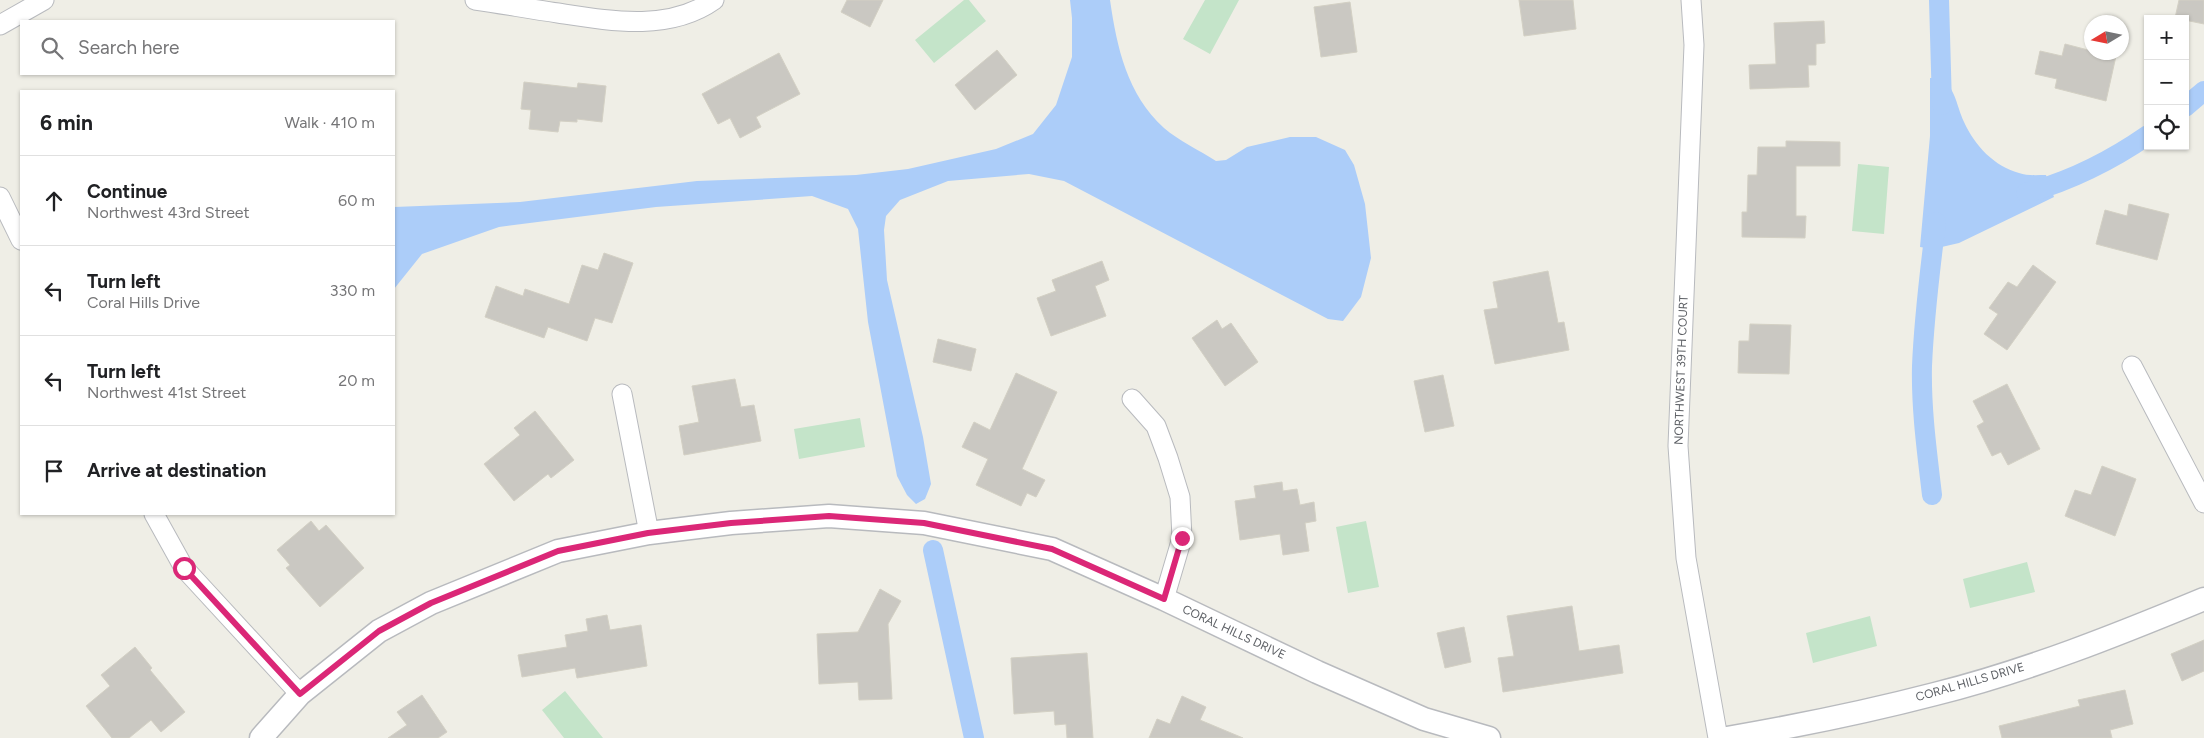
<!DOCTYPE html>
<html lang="en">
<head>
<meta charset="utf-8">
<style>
  body { margin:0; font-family:Figtree,sans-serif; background:#f2f2f2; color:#202124 }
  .controls { position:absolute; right:15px; top:15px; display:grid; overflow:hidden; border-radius:0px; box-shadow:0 1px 4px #0004 }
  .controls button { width:45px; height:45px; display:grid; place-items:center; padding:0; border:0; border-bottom:1px solid #e0e0e0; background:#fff; color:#202124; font:25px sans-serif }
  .compass { position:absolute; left:2084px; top:15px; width:45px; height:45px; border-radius:50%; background:#fff; box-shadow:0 1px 4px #0004; rotate:260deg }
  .stop { position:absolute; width:15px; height:15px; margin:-11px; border:4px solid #db2777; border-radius:50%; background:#fff }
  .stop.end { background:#db2777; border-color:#fff; box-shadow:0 1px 5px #0008 }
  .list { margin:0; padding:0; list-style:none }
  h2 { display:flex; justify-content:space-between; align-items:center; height:65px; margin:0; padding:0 20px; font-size:21px }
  h2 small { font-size:16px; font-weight:400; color:#757577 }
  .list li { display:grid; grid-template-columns:32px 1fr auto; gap:15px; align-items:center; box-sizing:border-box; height:90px; padding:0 20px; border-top:1px solid #e0e0e0 }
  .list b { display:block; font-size:19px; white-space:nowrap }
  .list p { margin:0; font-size:16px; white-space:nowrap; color:#757577 }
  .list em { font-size:16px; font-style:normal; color:#757577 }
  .icon { flex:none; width:28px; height:28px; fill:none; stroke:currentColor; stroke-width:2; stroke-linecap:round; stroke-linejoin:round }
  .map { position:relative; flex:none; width:2204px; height:738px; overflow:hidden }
  .search { position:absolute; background:#fff; box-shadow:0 1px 4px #0004; left:20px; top:20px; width:375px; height:55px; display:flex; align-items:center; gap:12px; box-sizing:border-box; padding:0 18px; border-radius:0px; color:#757577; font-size:19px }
  .panel { position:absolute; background:#fff; box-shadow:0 1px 4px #0004; left:20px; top:90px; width:375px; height:425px; border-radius:0px }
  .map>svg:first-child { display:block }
  .green { fill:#c4e4c9 }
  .water { fill:#accdf9 }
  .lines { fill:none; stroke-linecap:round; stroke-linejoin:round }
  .canal { stroke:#accdf9; stroke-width:20 }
  .building { fill:#cac8c2; stroke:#d3d0c4 }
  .minor-casing { stroke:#b8babe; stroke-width:21 }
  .tertiary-casing { stroke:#b8babe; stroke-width:25 }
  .minor { stroke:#fff; stroke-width:19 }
  .tertiary { stroke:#fff; stroke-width:22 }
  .route { stroke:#db2777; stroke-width:6 }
  .labels { text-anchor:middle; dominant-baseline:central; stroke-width:4; stroke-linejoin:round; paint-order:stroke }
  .street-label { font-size:12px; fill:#5d6065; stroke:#fff }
</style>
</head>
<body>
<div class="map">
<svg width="2204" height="738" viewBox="0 0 2204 738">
  <rect width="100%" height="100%" fill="#efeee6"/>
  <path class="green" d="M964 0H969L986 21 934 63 915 40Z
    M1205 0H1239L1210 54 1183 39Z
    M1858 164 1889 167 1884 234 1852 231Z
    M860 418 865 447 799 459 794 429Z
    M1366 521 1379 587 1348 593 1336 527Z
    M2027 562 2035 592 1970 608 1963 579Z
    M1870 616 1877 646 1813 663 1806 633Z
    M565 691 603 738H564L542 710Z"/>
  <path class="water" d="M1070 0H1110C1117 48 1127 94 1164 128 1179 141 1199 150 1216 161L1226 160 1247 147 1290 137H1316L1345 150 1354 165 1365 204 1371 258 1361 297 1343 321 1328 319 1064 181 1029 174 948 181 900 200 886 216 884 230 887 280 923 437 931 484 925 499 916 504 907 495 897 476 868 322 858 229 848 209 812 196 656 207 499 227 422 254 394 289V207L520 202 697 181 856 175 908 169 996 149 1033 134 1056 105 1072 57V18Z
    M1930 78H1943C1957 94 1956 104 1964 122 1975 146 1994 166 2019 173 2027 176 2037 175 2046 175L2054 197 1959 243 1933 249 1920 247 1930 136Z"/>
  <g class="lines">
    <path class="canal" d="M1939 0 1942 105
      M2185 107 2204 91
      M2026 193C2068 182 2112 160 2148 135
      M1932 495C1927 452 1921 409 1922 366 1924 318 1930 269 1936 222
      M933 550 974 738"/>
  </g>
  <path class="building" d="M847 0H883L870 27 841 12Z
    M1519 0H1573L1576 29 1524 36Z
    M2179 0H2204V24L2175 18Z
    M1350 2 1357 52 1321 57 1314 7Z
    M1824 21 1825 43 1816 44V65H1808L1809 87 1750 89 1749 65 1776 64 1774 23Z
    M2065 44 2092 51V52L2116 56 2106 101 2055 88 2057 79 2035 74 2040 51 2062 56Z
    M997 50 1017 75 975 110 955 85Z
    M779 53 800 94 756 117 761 127 740 138 730 118 718 124 702 94Z
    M524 82 577 88 578 83 606 86 602 122 577 119V122L560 121 558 132 529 129 531 110 521 109Z
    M1786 141 1840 142V166H1796V216H1806L1805 238 1742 237V212H1747L1748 175H1757L1758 147H1786Z
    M2129 204 2169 214 2157 260 2096 244 2105 210 2127 216Z
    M604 253 633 263 612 323 595 318 587 341 548 327 544 338 485 317 496 286 523 296 525 289 569 304 582 265 598 270Z
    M1102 261 1109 280 1095 286 1106 316 1051 336 1037 298 1056 291 1052 280Z
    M2033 265 2056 282 2007 350 1984 334 1998 314 1989 308 2008 282 2017 287Z
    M1548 271 1558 323 1564 322 1569 350 1495 364 1484 310 1498 308 1493 282Z
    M1217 320 1222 329 1231 323 1258 362 1225 386 1192 338Z
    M1750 324 1791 325 1789 374 1738 373 1739 341H1749Z
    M938 339 976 349 971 371 933 362Z
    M1016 373 1057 392 1022 469 1045 480 1036 497 1027 493 1021 506 976 485 988 459 962 447 974 422 990 430Z
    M1443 375 1454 426 1425 432 1414 381Z
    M735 379 741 407 754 405 761 441 684 455 679 426 699 422 692 386Z
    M2007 384 2040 449 2008 465 2001 452 1992 456 1977 426 1984 422 1973 401Z
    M535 411 574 460 551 478 548 474 514 501 484 464 520 435 514 428Z
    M2102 466 2136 479 2115 536 2065 516 2075 490 2091 495Z
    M1282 482 1283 491 1297 489 1300 505 1314 502 1316 521 1305 523 1309 551 1283 555 1280 534 1240 540 1235 501 1256 498 1254 486Z
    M311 521 319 531 326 525 364 568 320 607 286 568 290 565 277 550Z
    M880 589 901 601 888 624 892 699 859 700 858 682 819 684 817 634 858 632Z
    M1572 606 1579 651 1619 645 1623 673 1503 692 1498 658 1514 656 1507 616Z
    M607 615 610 630 641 625 647 666 577 678 575 668 522 677 518 655 567 647 565 635 588 631 586 619Z
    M1464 627 1471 662 1445 668 1437 633Z
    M2204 640V671L2182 681 2171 654Z
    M135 647 152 668 150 670 185 712 161 732 151 720 129 738H112L86 706 110 686 101 675Z
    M1087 653 1093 738H1067L1066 724 1055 725 1054 711 1014 714 1011 658Z
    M2125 690 2133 724 2110 730 2112 738H2002L1999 726 2080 706 2078 700Z
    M422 695 447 732 438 738H388L407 725 397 712Z
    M1182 696 1206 707 1200 720 1243 738H1149L1157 719 1170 724Z"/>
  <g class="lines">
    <g class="minor-casing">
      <path id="minor" d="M475 0C503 4 530 9 558 13 610 21 669 32 714 0
        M1691 0 1694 45 1678 446 1686 558 1718 738
        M0 25 44 0
        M0 197 21 240
        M2132 366 2204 503
        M622 394 649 533
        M1132 399 1156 426 1168 458 1180 497 1182 538 1164 599
        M154 514 184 568 300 694"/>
    </g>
    <g class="tertiary-casing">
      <path id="tertiary" d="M261 738 300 694 379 631 431 603 558 551 649 533 731 523 829 516 924 523 1052 549 1164 599 1317 672 1424 719 1489 738
        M1727 738C1797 726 1866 712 1935 694 2027 671 2117 635 2204 599"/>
    </g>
    <use href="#minor" class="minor"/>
    <use href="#tertiary" class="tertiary"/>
  </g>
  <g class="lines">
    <path class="route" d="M184 568 300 694 379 631 431 603 558 551 648 533 731 523 829 516 924 523 1052 549 1164 599 1182 538"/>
  </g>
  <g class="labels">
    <g class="street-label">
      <text transform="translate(1681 370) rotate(-88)">NORTHWEST 39TH COURT</text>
      <text transform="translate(1234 632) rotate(25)">CORAL HILLS DRIVE</text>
      <text transform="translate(1970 682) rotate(-16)">CORAL HILLS DRIVE</text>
    </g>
  </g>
</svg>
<div class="controls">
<button>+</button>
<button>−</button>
<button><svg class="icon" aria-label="locate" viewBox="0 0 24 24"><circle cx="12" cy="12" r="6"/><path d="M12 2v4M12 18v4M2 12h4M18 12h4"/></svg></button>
</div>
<svg class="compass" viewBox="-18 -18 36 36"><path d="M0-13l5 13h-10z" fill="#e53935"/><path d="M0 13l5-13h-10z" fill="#757577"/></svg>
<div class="stop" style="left:184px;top:568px"></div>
<div class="stop end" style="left:1182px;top:538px"></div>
<div class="search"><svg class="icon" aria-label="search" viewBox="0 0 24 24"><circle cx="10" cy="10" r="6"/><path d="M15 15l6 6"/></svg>Search here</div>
<section class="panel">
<h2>6 min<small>Walk · 410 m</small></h2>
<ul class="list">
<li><svg class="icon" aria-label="ahead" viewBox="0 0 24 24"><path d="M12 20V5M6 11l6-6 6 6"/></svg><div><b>Continue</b><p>Northwest 43rd Street</p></div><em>60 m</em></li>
<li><svg class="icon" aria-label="left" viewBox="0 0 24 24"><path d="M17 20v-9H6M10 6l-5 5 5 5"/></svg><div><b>Turn left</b><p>Coral Hills Drive</p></div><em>330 m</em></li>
<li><svg class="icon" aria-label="left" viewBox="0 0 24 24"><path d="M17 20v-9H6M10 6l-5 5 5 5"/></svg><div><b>Turn left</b><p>Northwest 41st Street</p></div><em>20 m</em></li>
<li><svg class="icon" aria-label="arrive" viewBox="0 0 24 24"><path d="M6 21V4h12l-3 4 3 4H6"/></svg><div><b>Arrive at destination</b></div></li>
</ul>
</section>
</div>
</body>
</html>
